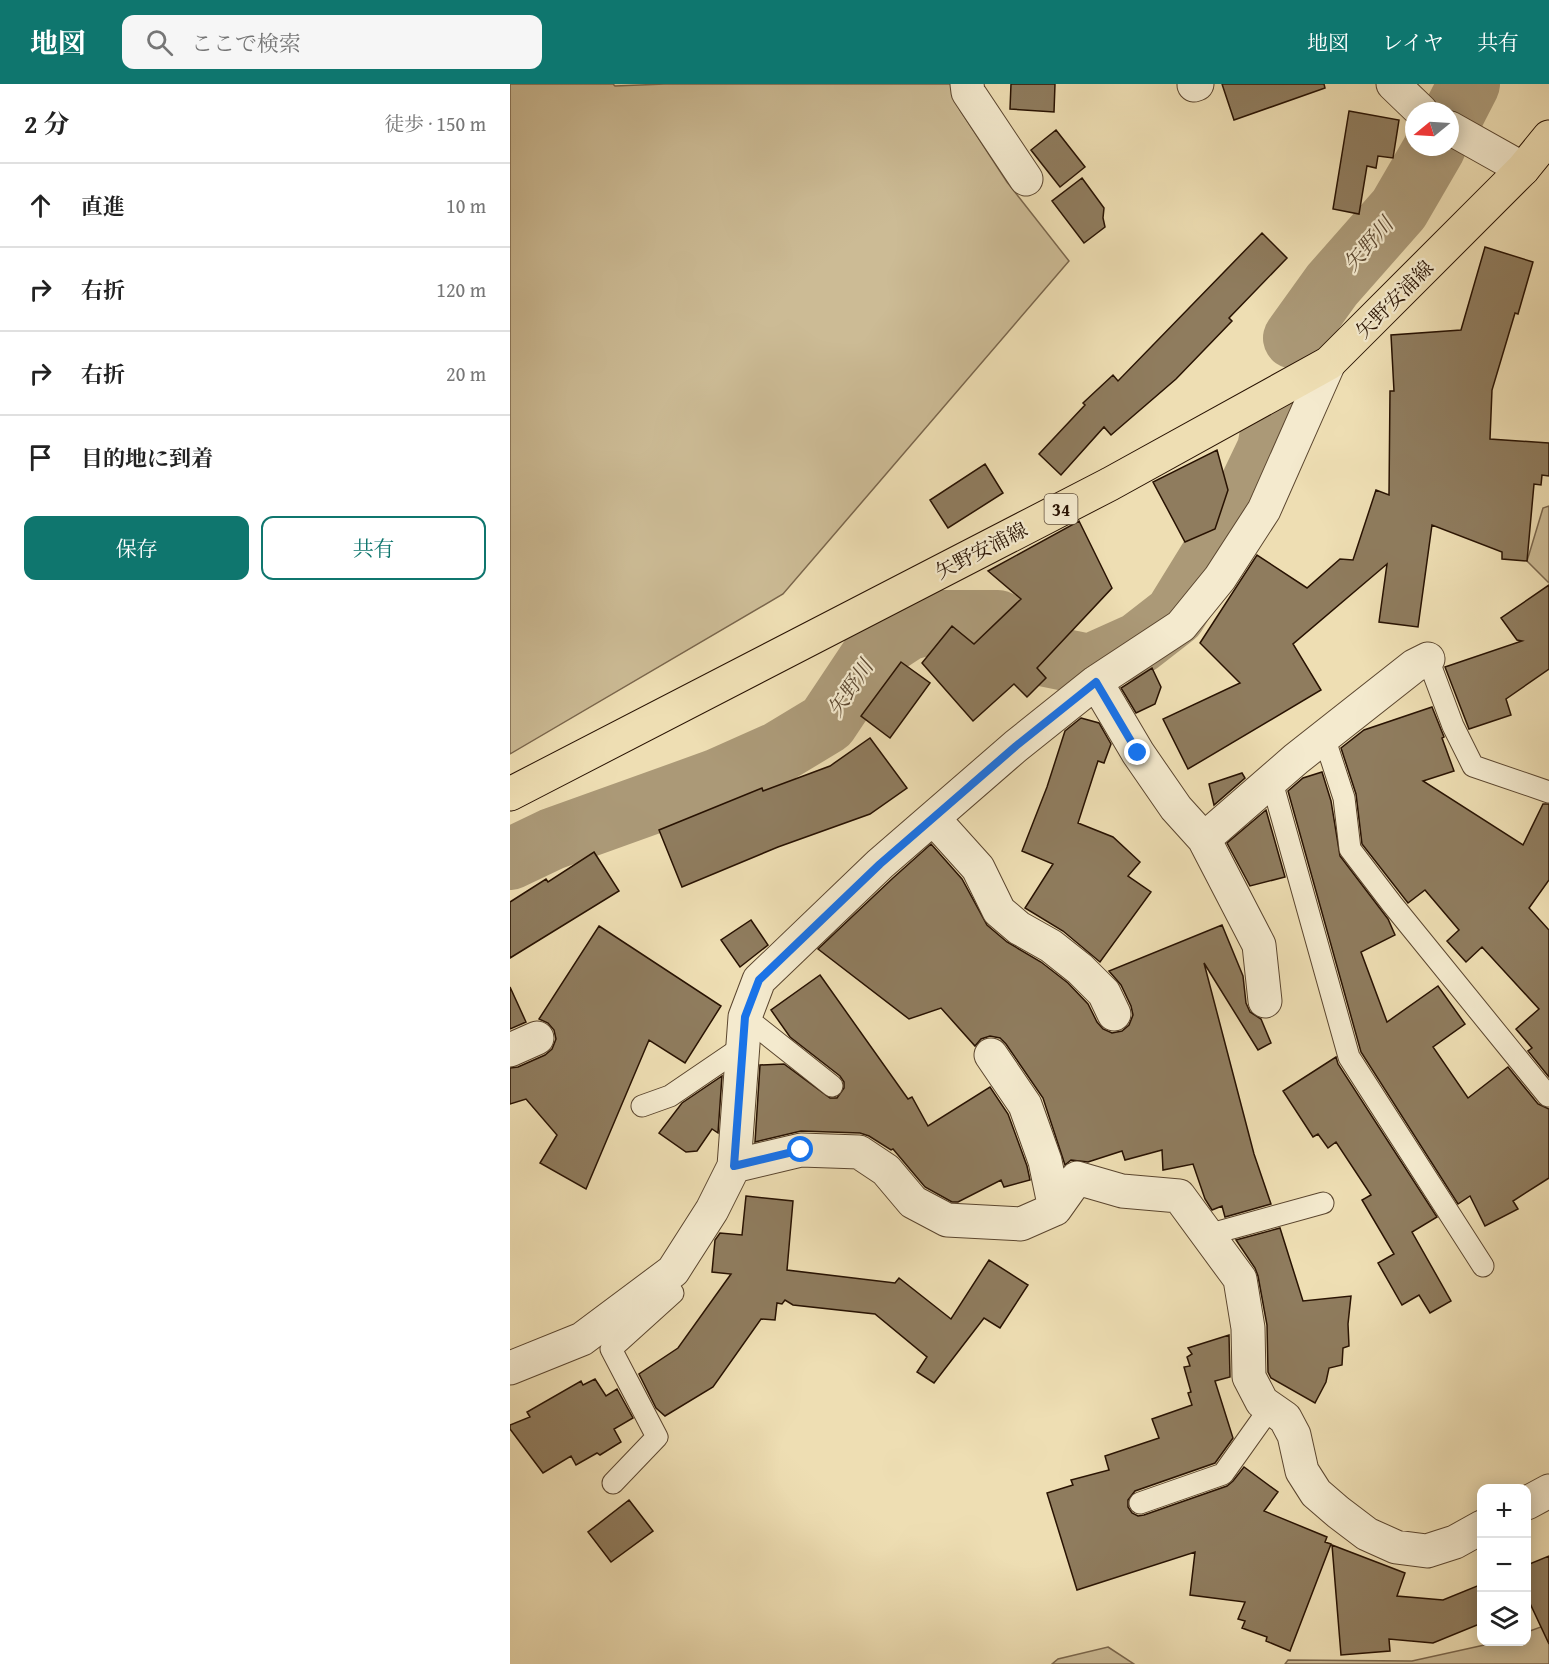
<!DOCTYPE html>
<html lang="ja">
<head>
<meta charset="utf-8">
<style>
  body { margin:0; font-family:"Gentium Book Plus","Noto Serif JP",serif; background:#f6f6f6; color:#222 }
  .controls { position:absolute; right:18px; bottom:18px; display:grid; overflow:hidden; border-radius:12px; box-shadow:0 3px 15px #0003 }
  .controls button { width:54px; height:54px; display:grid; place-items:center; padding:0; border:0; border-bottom:2px solid #e0e0e0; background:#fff; color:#222; font:30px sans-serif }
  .compass { position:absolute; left:895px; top:18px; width:54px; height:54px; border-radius:50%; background:#fff; box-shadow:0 3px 15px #0003; rotate:252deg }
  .stop { position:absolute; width:18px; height:18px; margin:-14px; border:4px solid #1a73e8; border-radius:50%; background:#fff }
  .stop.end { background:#1a73e8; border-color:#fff; box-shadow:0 2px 6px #0008 }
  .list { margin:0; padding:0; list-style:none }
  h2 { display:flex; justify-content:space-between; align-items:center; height:78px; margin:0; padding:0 24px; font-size:26px }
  h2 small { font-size:20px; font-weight:400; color:#767676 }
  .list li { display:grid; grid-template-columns:39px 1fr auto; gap:18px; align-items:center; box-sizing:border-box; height:84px; padding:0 24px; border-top:2px solid #e0e0e0 }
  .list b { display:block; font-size:22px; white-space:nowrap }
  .list em { font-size:20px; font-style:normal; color:#767676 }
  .actions { display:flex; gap:12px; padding:18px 24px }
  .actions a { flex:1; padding:14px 0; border:2px solid #0f766e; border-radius:12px; text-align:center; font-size:21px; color:#0f766e }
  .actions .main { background:#0f766e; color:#fff }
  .icon { flex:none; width:33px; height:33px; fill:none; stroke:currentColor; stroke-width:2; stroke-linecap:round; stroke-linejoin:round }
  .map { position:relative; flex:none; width:1039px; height:1580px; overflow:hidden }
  header { display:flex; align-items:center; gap:36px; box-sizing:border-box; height:84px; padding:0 30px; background:#0f766e; color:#fff }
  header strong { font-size:28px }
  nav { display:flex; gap:33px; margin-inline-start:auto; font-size:21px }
  .search { width:420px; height:54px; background:#f6f6f6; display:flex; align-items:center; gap:15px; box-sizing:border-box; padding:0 21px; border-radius:12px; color:#767676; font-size:22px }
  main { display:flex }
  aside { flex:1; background:#fff }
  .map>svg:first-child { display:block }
  .green { fill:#ccbb95; stroke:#7a664c; stroke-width:1.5 }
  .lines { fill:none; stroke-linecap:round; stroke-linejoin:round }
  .river { stroke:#ab9977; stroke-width:62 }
  .building { fill:#8f7c5e; stroke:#281202; stroke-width:1.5 }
  .service-casing { stroke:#5a452e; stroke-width:23 }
  .minor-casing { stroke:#5a452e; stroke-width:35 }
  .primary-casing { stroke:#281202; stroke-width:35 }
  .service { stroke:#f4eace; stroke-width:21 }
  .minor { stroke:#f4eace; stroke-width:33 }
  .primary { stroke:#eedeb3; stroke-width:33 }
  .route { stroke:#1a73e8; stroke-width:8 }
  .labels { text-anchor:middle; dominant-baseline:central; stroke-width:4.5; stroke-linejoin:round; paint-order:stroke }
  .shield { fill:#f4eace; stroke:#65533f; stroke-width:1.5 }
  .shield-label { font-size:18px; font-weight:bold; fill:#281202 }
  .street-label { font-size:20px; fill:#281202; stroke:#f4eace }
  .water-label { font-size:21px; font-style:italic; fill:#5c4831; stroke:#f4eace }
</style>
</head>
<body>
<header>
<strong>地図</strong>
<div class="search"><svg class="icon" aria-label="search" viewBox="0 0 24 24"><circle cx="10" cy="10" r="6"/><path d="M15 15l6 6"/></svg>ここで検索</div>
<nav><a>地図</a><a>レイヤ</a><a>共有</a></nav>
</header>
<main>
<aside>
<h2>2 分<small>徒歩 · 150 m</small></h2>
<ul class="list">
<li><svg class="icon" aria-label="ahead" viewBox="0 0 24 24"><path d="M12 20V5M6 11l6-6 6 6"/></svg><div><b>直進</b></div><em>10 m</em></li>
<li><svg class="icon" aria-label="right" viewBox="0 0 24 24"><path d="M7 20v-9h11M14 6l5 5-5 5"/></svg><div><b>右折</b></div><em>120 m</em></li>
<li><svg class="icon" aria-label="right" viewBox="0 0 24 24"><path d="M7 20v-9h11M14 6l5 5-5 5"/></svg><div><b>右折</b></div><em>20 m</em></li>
<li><svg class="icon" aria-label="arrive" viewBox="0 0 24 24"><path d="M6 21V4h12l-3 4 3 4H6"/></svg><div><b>目的地に到着</b></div></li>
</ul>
<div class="actions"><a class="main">保存</a><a>共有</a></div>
</aside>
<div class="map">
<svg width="1039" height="1580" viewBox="0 0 1039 1580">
  <rect width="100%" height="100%" fill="#eedeb3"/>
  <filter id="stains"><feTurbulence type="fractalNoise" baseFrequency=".00333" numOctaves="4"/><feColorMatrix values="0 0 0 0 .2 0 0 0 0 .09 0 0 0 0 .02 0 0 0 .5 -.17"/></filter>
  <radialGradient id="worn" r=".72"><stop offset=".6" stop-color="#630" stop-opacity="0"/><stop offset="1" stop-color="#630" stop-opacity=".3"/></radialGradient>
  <path class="green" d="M0 0H103L105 2 155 0H444L450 26 497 98 559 177 273 510 0 670Z
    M1039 422V499L1017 477 1033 424Z
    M1039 1540V1580H775L778 1576 902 1577 988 1558H1017V1548Z
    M598 1563 624 1580H542L548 1575Z"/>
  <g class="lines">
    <path class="river" d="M940 37 959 0
      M784 254 822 201 889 125 925 63
      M0 775 42 755 206 696 269 668 317 639 365 567 397 546 429 537H488L531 571 580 581 629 559 665 531 726 432 758 365 764 332"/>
  </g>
  <path class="building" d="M501 0H545L544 28 500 25Z
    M712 0H814L815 4 724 36Z
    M839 27 889 36 883 74 868 72 866 84 857 82 849 130 823 125Z
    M546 46 575 83 550 103 521 66Z
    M572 94 594 124 593 134 595 143 574 159 542 117Z
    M752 149 777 174 719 234 722 237 666 295 601 351 594 343 551 391 529 370 575 321 573 319 603 291 608 297Z
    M975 163 1023 178 1008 230 1005 229 982 306 980 355 1039 359V392L1032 391 1031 401 1024 400 1017 477 992 475V468L922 441 908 543 869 538 877 480 783 560 811 606 678 685 653 635 730 599 690 559 747 471 797 504 830 475 843 476 866 406 879 411 880 307H884L881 251 951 246Z
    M707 366 718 406 705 445 675 458 643 398Z
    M475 380 493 409 438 444 420 416Z
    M569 437 602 504 527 584 536 594 517 613 504 600 463 637 412 579 442 542 464 560 511 515 478 487Z
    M1039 501V585L996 615 1001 631 959 645 935 583 1012 557 1007 556 991 534Z
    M391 578 420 599 380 654 351 632Z
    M642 584 651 603 645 620 626 629 611 604Z
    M922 623 934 653 932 654 944 687 913 697 1013 761 1033 720H1039V796L1019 824 1039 846V993L1018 967 1022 964 1006 945 1029 925 972 863 956 878 937 857 949 846 915 806 898 819 852 760 846 710 831 664 854 646Z
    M571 634 589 639 601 660 594 679 588 677 568 739 603 753 630 778 618 792 641 808 590 878 553 847 515 824 543 780 512 767 537 703 555 647Z
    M360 654 397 704 360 730 268 763 172 803 149 746 252 704 253 707 320 682Z
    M812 688 821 717 830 772 878 835 885 851 851 868 877 938 928 902 955 940 923 963 958 1014 998 983 1028 1020 1039 1025V1094L1003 1117 1008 1125 975 1142 960 1112 948 1120 851 968 778 707 793 694Z
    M732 689 735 694 704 721 699 700Z
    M756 726 775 793 740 802 717 759Z
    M421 760 452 795 477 841 497 858 531 878 558 899 578 920 587 938 593 945 602 949 612 947 619 941 623 931 621 922 611 901 599 887 712 841 733 892 736 919 740 928 751 935 761 959 748 966 694 879 744 1070 761 1120 715 1133 712 1122 702 1126 695 1115 683 1080 653 1086 652 1066 615 1076 612 1067 578 1078 561 1076 555 1081 533 1014 496 960 490 954 480 952 471 955 465 962 431 924 399 935 308 865 383 794Z
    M84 768 109 807 0 874V818L36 795 38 798Z
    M241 836 258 861 230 883 211 856Z
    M89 842 211 922 175 979 139 956 76 1105 30 1079 47 1051 16 1015 0 1020V984L8 983 35 971 42 965 46 955 44 946 38 939 29 935Z
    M310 891 398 1015 402 1013 418 1042 480 1003 498 1030 517 1082 520 1096 494 1103 491 1096 448 1118H442L415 1103 383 1065 381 1066 359 1052 350 1049 291 1047 245 1058 250 981 274 980 320 1014H327L334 1004V998L330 992 280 953 261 926Z
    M0 903 16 938 0 945Z
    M826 973 828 980 927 1133 902 1148 941 1217 920 1229 909 1211 892 1221 868 1179 884 1170 852 1116 861 1111 826 1058 818 1064 808 1050 803 1053 773 1007Z
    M212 992 208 1049 202 1045 187 1067 176 1068 149 1049 172 1019Z
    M236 1112 283 1117 277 1186 385 1199 389 1194 441 1235 479 1176 518 1201 490 1244 474 1234 424 1299 407 1288 417 1273 365 1230 283 1221 275 1216 272 1220 267 1219 265 1236 251 1235 203 1303 155 1332 146 1324 129 1290 168 1264 221 1190 202 1188 205 1156 210 1149 232 1151Z
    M770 1144 793 1217 841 1212 838 1240 839 1262 833 1264 832 1281 819 1284 816 1298 805 1319 761 1294 758 1288 757 1241 748 1192 745 1184 726 1156Z
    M719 1251 720 1293 705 1297 723 1354 705 1379 625 1407 618 1416V1423L622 1429 628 1432 634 1431 717 1402 723 1397 734 1383 768 1408 754 1427 817 1453 815 1458 821 1460 780 1567 756 1557 757 1553 732 1544 735 1537 728 1535 735 1518 680 1511 685 1468 567 1506 537 1409 563 1401 561 1396 599 1386 595 1372 649 1354 642 1335 682 1321 678 1309 681 1308 674 1283 680 1282 677 1273 682 1270 678 1264Z
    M85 1295 96 1312 107 1305 123 1334 104 1345 111 1358 90 1371 87 1369 66 1381 61 1372 33 1389 0 1345V1341L20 1333 17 1328 71 1297 73 1301Z
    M119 1416 143 1447 101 1478 78 1448Z
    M822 1461 895 1489 887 1512 933 1516 972 1500V1539L923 1559 879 1555 880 1567 831 1571Z
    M1039 1472V1560L1017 1513V1481Z"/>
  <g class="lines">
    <g class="service-casing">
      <path id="service" d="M918 575 943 642 963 682 1039 708
        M814 653 834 714 840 765 882 820 1038 1012
        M762 698 839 973 973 1182
        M235 933 322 1002
        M132 1022 160 1012 232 963
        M697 1151 813 1119
        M103 1399 147 1353 101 1265 163 1209 151 1195
        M630 1419 713 1390 760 1324"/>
    </g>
    <g class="minor-casing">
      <path id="minor" d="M457 0 458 8 516 95
        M883 0 911 27
        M684 1 687 0
        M940 44 1013 85
        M586 598 628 669 666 724 694 755 749 861 755 917
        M423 734 468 784 489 827 509 844 541 862 570 885 594 909 604 930
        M694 755 786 675 904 582 918 575
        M0 966 27 954
        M481 971 515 1021 535 1077 545 1125
        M224 1082 291 1066 349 1068 376 1086 403 1118 437 1136 511 1140 545 1125 567 1094 612 1107 669 1112 730 1195 738 1244 739 1293 752 1318 775 1334 784 1351 792 1387 806 1409 828 1428 857 1450 886 1463 917 1467 945 1458 972 1443
        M0 1284 72 1255 163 1187 202 1126 224 1082 235 933 249 896 370 780 506 662 586 598 671 542 710 494 754 426 819 279
        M1017 1419 1039 1407"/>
    </g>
    <g class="primary-casing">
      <path id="primary" d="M0 710 600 400 819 279 1013 85 1039 53"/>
    </g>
    <use href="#service" class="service"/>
    <use href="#minor" class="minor"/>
    <use href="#primary" class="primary"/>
  </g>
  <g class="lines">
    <path class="route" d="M291 1066 224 1082 235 933 249 896 370 780 506 662 586 598 628 669"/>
  </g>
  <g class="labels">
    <rect class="shield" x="534.5" y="410" width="33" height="30" rx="4.5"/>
    <g class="shield-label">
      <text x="551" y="425">34</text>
    </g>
    <g class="street-label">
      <text transform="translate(884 215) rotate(-45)">矢野安浦線</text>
      <text transform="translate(471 466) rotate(-27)">矢野安浦線</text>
    </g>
    <g class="water-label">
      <text transform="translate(858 160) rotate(-49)">矢野川</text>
      <text transform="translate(340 604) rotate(-56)">矢野川</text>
    </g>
  </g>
  <rect width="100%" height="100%" filter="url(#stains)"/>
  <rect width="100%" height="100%" fill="url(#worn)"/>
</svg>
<div class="controls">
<button>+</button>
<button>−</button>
<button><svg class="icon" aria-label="layers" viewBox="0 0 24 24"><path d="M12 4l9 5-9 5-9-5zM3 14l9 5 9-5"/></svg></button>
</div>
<svg class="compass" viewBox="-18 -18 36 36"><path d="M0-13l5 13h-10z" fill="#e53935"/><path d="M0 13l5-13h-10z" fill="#767676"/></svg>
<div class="stop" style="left:291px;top:1066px"></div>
<div class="stop end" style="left:628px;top:669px"></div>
</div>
</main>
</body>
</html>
